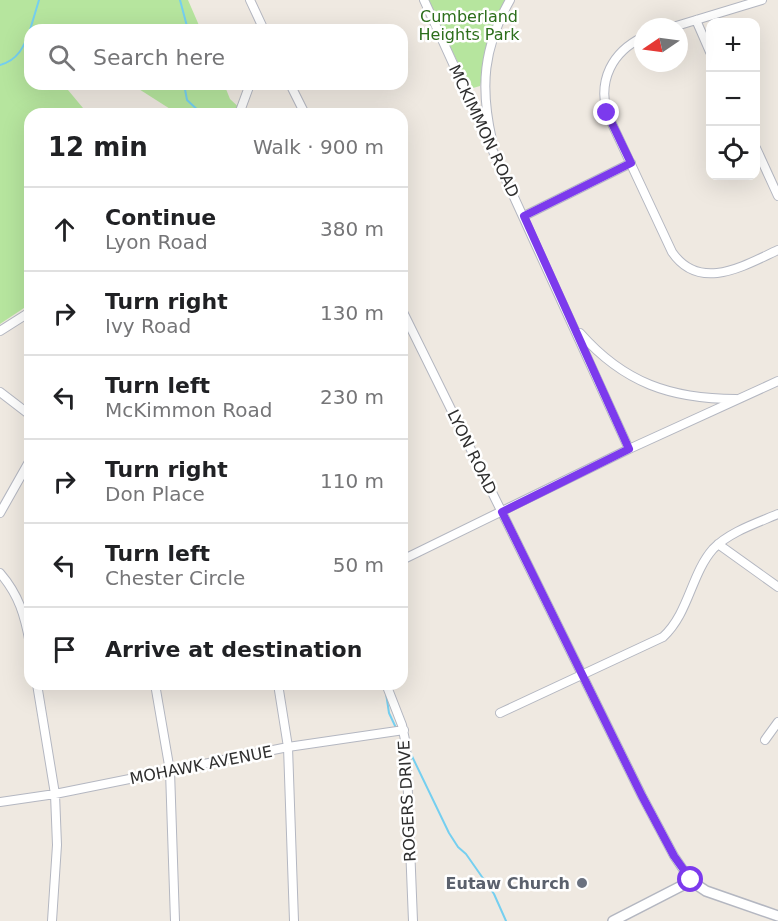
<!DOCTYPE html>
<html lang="en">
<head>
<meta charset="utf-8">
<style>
  body { margin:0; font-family:"DejaVu Sans",sans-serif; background:#f2f2f2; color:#202124 }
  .controls { position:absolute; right:18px; top:18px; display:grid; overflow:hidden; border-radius:12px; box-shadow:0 6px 24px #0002 }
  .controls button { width:54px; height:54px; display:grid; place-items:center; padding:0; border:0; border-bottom:2px solid #e0e0e0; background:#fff; color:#202124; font:30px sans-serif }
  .compass { position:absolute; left:634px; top:18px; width:54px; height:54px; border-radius:50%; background:#fff; box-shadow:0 6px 24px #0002; rotate:257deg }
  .stop { position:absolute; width:18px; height:18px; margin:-14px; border:4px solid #7c3aed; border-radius:50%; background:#fff }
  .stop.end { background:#7c3aed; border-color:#fff; box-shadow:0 2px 6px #0008 }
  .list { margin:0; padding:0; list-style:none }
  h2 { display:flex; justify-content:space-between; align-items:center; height:78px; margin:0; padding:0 24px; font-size:26px }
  h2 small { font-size:20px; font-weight:400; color:#757577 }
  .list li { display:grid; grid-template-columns:39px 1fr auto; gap:18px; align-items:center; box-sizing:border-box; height:84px; padding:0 24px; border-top:2px solid #e0e0e0 }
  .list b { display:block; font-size:22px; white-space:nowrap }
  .list p { margin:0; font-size:20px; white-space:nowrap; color:#757577 }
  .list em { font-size:20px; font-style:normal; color:#757577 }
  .icon { flex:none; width:33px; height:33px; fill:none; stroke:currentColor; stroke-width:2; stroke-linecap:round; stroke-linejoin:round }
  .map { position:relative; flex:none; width:778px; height:921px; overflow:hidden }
  .search { position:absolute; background:#fff; box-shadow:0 6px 24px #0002; left:24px; top:24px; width:384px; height:66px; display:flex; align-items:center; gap:15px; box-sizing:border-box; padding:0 21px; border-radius:18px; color:#757577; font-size:22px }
  .panel { position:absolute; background:#fff; box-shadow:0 6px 24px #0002; left:24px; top:108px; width:384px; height:582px; border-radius:18px }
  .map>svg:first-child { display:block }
  .green { fill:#b6e59e }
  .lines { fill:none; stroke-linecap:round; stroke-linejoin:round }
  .stream { stroke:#75cff0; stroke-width:2 }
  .minor-casing { stroke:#b4b7c1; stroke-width:10 }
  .tertiary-casing { stroke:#b4b7c1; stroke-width:12 }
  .minor { stroke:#fff; stroke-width:8 }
  .tertiary { stroke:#fff; stroke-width:9 }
  .route { stroke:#7c3aed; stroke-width:8 }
  .worship-dot { fill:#6b7280; stroke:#fff; stroke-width:2 }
  .labels { text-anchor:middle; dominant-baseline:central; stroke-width:5; stroke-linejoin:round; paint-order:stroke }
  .park-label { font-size:16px; fill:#2c6e1b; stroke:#fff }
  .street-label { font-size:16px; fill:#2e2e2e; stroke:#fff }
  .worship-label { font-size:16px; font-weight:bold; fill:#5b616d; stroke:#fff; text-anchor:end }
</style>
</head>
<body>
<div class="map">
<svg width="778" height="921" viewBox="0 0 778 921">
  <rect width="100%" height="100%" fill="#efe9e1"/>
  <path class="green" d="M0 0H188L201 30H30V84H63L88 114H30V304L0 324Z
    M428 0H507L483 73 480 86 473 88 469 86Z
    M131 84H224L230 99 246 114H178Z"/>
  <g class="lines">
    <path class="stream" d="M180 0 188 30
      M30 30 39 0
      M0 65C18 60 24 47 30 30
      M184 84 187 100 202 114
      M386 693 389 713 397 730
      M409 750 449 833 458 847 466 854 494 894 506 921"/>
    <g class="minor-casing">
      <path id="minor" d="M250 0 264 30
        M424 0 629 449
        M696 20 710 52
        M673 27 762 0
        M643 37C612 52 598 80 607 113L672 252C700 293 745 265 778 250
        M290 84 305 114
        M239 114 250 84
        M492 140C480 87 483 48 510 0
        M756 148 778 196
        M524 216 631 163
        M402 310 642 796 674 856 691 881
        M0 331 30 312
        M580 333C624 383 671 399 736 399
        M0 392 30 415
        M0 513 30 460
        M718 544 778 587
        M402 560 629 449 778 381
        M0 573C19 595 25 616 30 644
        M37 684 55 794 57 845 52 921
        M155 684 170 771 175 921
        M278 684 288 747 294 921
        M386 684 402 725 406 745 413 921
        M500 713 663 637C689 613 691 574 713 549 729 532 757 523 778 514
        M765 740 778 722
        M0 802 55 794 288 747 404 730"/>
    </g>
    <g class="tertiary-casing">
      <path id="tertiary" d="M613 921 691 881 706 891 778 916"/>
    </g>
    <use href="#minor" class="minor"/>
    <use href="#tertiary" class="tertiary"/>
  </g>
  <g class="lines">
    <path class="route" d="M607 113 631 163 524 216 629 449 502 512 642 796 674 856 691 880"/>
  </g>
  <circle class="worship-dot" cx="582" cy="883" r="6"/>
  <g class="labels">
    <g class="park-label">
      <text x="469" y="16">Cumberland<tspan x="469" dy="18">Heights Park</tspan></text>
    </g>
    <g class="street-label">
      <text transform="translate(484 131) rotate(65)">MCKIMMON ROAD</text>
      <text transform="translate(472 452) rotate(64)">LYON ROAD</text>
      <text transform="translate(201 765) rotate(-11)">MOHAWK AVENUE</text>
      <text transform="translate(407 801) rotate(-93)">ROGERS DRIVE</text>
    </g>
    <g class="worship-label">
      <text x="570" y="883">Eutaw Church</text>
    </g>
  </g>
</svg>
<div class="controls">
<button>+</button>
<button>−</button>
<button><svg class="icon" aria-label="locate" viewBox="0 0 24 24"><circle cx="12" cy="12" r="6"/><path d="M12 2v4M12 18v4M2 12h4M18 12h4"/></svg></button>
</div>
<svg class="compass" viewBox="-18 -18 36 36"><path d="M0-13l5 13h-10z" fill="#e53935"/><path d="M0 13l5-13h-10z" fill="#757577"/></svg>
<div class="stop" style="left:691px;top:880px"></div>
<div class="stop end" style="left:607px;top:113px"></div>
<div class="search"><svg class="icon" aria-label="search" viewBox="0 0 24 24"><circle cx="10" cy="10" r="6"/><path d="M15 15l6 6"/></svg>Search here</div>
<section class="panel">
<h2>12 min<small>Walk · 900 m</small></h2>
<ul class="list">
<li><svg class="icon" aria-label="ahead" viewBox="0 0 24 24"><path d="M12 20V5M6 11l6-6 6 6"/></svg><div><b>Continue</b><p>Lyon Road</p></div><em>380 m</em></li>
<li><svg class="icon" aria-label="right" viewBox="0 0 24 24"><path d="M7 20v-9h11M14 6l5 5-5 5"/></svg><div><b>Turn right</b><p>Ivy Road</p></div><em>130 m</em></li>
<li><svg class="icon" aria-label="left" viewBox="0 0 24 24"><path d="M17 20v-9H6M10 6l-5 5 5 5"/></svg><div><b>Turn left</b><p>McKimmon Road</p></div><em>230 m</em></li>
<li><svg class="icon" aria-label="right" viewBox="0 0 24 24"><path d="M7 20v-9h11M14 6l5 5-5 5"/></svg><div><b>Turn right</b><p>Don Place</p></div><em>110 m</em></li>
<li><svg class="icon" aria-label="left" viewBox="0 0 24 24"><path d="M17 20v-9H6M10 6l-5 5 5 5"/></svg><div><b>Turn left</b><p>Chester Circle</p></div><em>50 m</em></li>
<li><svg class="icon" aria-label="arrive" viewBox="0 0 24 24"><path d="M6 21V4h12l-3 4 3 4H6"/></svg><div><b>Arrive at destination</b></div></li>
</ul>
</section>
</div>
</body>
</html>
